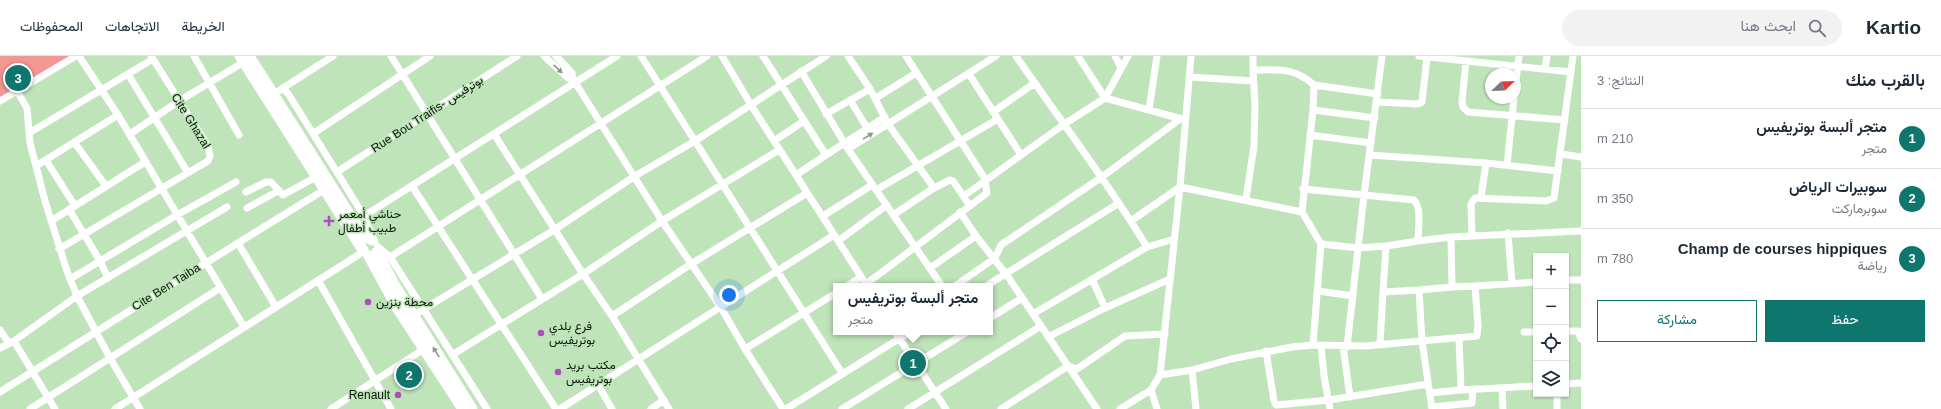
<!DOCTYPE html>
<html lang="ar">
<head>
<meta charset="utf-8">
<style>
  body { margin:0; font-family:Helvetica,Vazirmatn,sans-serif; background:#f2f2f3; color:#1f2937; direction:rtl }
  .controls { position:absolute; right:12px; bottom:12px; display:grid; overflow:hidden; border-radius:0px; box-shadow:0 1px 3px #0004 }
  .controls button { width:36px; height:36px; display:grid; place-items:center; padding:0; border:0; border-bottom:1px solid #e0e1e3; background:#fff; color:#1f2937; font:20px sans-serif }
  .compass { position:absolute; left:1485px; top:12px; width:36px; height:36px; border-radius:50%; background:#fff; box-shadow:0 1px 3px #0004; rotate:67deg }
  .you { position:absolute; left:729px; top:239px; width:14px; height:14px; margin:-10px; border:3px solid #fff; border-radius:50%; background:#1a73e8; box-shadow:0 0 0 6px #1a73e833 }
  .badge { display:grid; place-items:center; width:26px; height:26px; border-radius:50%; background:#0f766e; color:#fff; font-size:13px; font-weight:700 }
  .pin { position:absolute; translate:-50% -50%; border:2px solid #fff; box-shadow:0 1px 4px #0006 }
  .popup { position:absolute; left:833px; top:227px; width:160px; height:52px; box-sizing:border-box; display:grid; place-content:center; border-radius:0px; background:#fff; filter:drop-shadow(0 1px 3px #0005); font-size:13px; white-space:nowrap; color:#747a83 }
  .popup b { font-size:15px; color:#1f2937 }
  .popup::after { content:''; position:absolute; left:50%; top:100%; margin-left:-8px; border:8px solid transparent; border-top-color:#fff }
  .list { margin:0; padding:0; list-style:none }
  h2 { display:flex; justify-content:space-between; align-items:center; height:52px; margin:0; padding:0 16px; font-size:17px }
  h2 small { font-size:13px; font-weight:400; color:#747a83 }
  .list li { display:grid; grid-template-columns:26px 1fr auto; gap:12px; align-items:center; box-sizing:border-box; height:60px; padding:0 16px; border-top:1px solid #e0e1e3 }
  .list b { display:block; font-size:15px; white-space:nowrap }
  .list p { margin:0; font-size:13px; white-space:nowrap; color:#747a83 }
  .list em { font-size:13px; font-style:normal; color:#747a83 }
  .actions { display:flex; gap:8px; padding:12px 16px }
  .actions a { flex:1; padding:9px 0; border:1px solid #0f766e; border-radius:0px; text-align:center; font-size:14px; color:#0f766e }
  .actions .main { background:#0f766e; color:#fff }
  .icon { flex:none; width:22px; height:22px; fill:none; stroke:currentColor; stroke-width:2; stroke-linecap:round; stroke-linejoin:round }
  .map { position:relative; flex:none; width:1581px; height:353px; overflow:hidden; direction:ltr }
  header { display:flex; align-items:center; gap:24px; box-sizing:border-box; height:56px; padding:0 20px; background:#fff; border-bottom:1px solid #e0e1e3 }
  header strong { font-size:19px }
  nav { display:flex; gap:22px; margin-inline-start:auto; font-size:14px }
  .search { width:280px; height:36px; background:#f2f2f3; display:flex; align-items:center; gap:10px; box-sizing:border-box; padding:0 14px; border-radius:22px; color:#747a83; font-size:15px }
  main { display:flex }
  aside { flex:1; background:#fff }
  .map>svg:first-child { display:block }
  .green { fill:#f29794 }
  .lines { fill:none; stroke-linecap:round; stroke-linejoin:round }
  .minor { stroke:#fff; stroke-width:7 }
  .highway { stroke:#fff; stroke-width:11 }
  .oneway { fill:#919790 }
  .poi-dot { fill:#ab4fba; stroke:#bfe4ba; stroke-width:1.5 }
  .labels { text-anchor:middle; dominant-baseline:central; stroke-width:3; stroke-linejoin:round; paint-order:stroke }
  .street-label { font-size:12px; fill:#0a1708; stroke:#bfe4ba }
  .poi-label { font-size:12px; fill:#0a1708; stroke:#bfe4ba; text-anchor:start }
</style>
</head>
<body>
<header>
<strong>Kartio</strong>
<div class="search"><svg class="icon" aria-label="search" viewBox="0 0 24 24"><circle cx="10" cy="10" r="6"/><path d="M15 15l6 6"/></svg>ابحث هنا</div>
<nav><a>الخريطة</a><a>الاتجاهات</a><a>المحفوظات</a></nav>
</header>
<main>
<aside>
<h2>بالقرب منك<small>النتائج: 3</small></h2>
<ul class="list">
<li><span class="badge">1</span><div><b>متجر ألبسة بوتريفيس</b><p>متجر</p></div><em>210 m</em></li>
<li><span class="badge">2</span><div><b>سوبيرات الرياض</b><p>سوبرماركت</p></div><em>350 m</em></li>
<li><span class="badge">3</span><div><b>Champ de courses hippiques</b><p>رياضة</p></div><em>780 m</em></li>
</ul>
<div class="actions"><a class="main">حفظ</a><a>مشاركة</a></div>
</aside>
<div class="map">
<svg width="1581" height="353" viewBox="0 0 1581 353">
  <rect width="100%" height="100%" fill="#bfe4ba"/>
  <path class="green" d="M0 0H71L0 43Z"/>
  <g class="lines">
    <path class="minor" d="M79 0 118 59 244 271
      M194 0 239 79
      M391 0 542 243
      M544 0 568 22 573 23
      M556 0 572 17 573 23 662 165 720 250 745 293 783 353
      M641 0 842 317
      M722 0 751 49 867 230
      M763 0 826 99 885 61
      M848 0 870 33
      M1016 0C1060 64 1107 125 1147 191
      M1078 0 1105 42
      M1115 0 1121 12
      M1419 0 1571 16
      M1466 5 1462 46 1463 51 1468 56 1565 64
      M1545 13 1547 0
      M1253 14V0
      M801 15 848 93 942 230
      M128 18 188 117
      M969 18 1021 99
      M1190 21 1253 25
      M1314 29 1378 38
      M283 32 333 0
      M1515 32 1519 0
      M17 35 27 52 30 87 45 145 67 215 77 240 110 302 140 353
      M274 38 283 32 289 39 364 160 375 186
      M876 42 916 17
      M1105 42 1182 63
      M850 44 867 72
      M0 45 76 0
      M1377 46 1418 48 1422 46 1427 1
      M1149 54 1157 0
      M1313 54 1375 62
      M993 56 1035 27
      M826 58 870 33 888 68 934 132
      M29 77 153 3
      M314 77 430 0
      M130 78 179 45 244 6
      M494 78 583 218 612 260 669 353
      M1310 79 1371 87
      M774 85 804 65
      M74 86 106 130
      M848 93 996 0
      M1561 98 1581 101
      M1370 99 1486 107 1558 115
      M46 104 75 150
      M1507 109 1514 42
      M36 110 118 59
      M337 116 517 0
      M796 119 826 99
      M412 130 556 353
      M1303 133 1414 144C1422 152 1418 174 1418 185L1386 190
      M876 134 998 63
      M246 136 266 126H271L283 139 316 121
      M964 140 1063 69 1105 42 1128 0
      M1481 141 1486 107
      M1246 143 1254 90 1255 49 1253 14C1278 14 1294 11 1314 29L1313 54 1302 156 1321 188 1313 289
      M247 152 278 135
      M69 153 100 205 108 222
      M960 156 976 180 1006 218 1097 353
      M893 159 934 132 950 124 953 125 970 150
      M364 160 617 0
      M823 160 872 129
      M51 165 145 106
      M1131 165 1180 131 1302 156
      M1508 177 1512 227
      M1472 180 1471 148 1475 142 1546 145 1554 142 1573 0
      M1451 181 1581 175
      M838 185 887 149
      M1418 185 1451 181 1452 231 1419 234
      M238 187 324 134
      M1321 188 1358 192 1386 190 1383 236
      M378 191 390 201 487 353
      M59 193 208 105 210 100 208 90 151 0
      M390 201 707 0
      M930 212 976 180
      M70 223 177 159 236 126
      M318 224 391 353
      M1566 224H1581
      M866 228 987 137 985 123 906 0
      M847 230 861 221
      M955 230 995 202 1001 189 1102 121 1180 63
      M986 230 1119 147
      M1475 230 1536 226
      M1318 235 1353 240
      M1105 252 1170 223
      M1033 258 1147 191 1174 183
      M414 259 554 174 635 120 695 85 826 0
      M612 260 691 208 807 137
      M990 262 1022 242
      M0 274 8 286
      M1566 275H1578L1581 283
      M895 276 946 353
      M1524 276H1536
      M1048 281 1105 252 1092 223
      M14 285 55 353
      M1380 288 1383 236 1419 234 1422 285 1432 353
      M1321 289 1324 320 1330 353
      M1343 290 1350 341
      M1347 291 1364 139 1382 0
      M0 292 14 285 77 240 227 151
      M745 293 836 237
      M1266 295 1274 345 1276 349 1329 344 1428 328
      M452 299 583 218 662 165 779 94
      M1068 310 1077 313 1125 280 1165 278
      M1192 314 1231 303 1292 291 1313 289 1365 290 1477 280 1478 270 1475 230 1452 231
      M1160 319 1192 314 1196 353
      M1566 328 1581 327
      M598 329 612 353
      M1502 333 1503 353
      M1151 334 1157 353
      M1461 334 1536 330
      M0 336 238 187 276 251
      M1430 337 1461 334 1459 282
      M1557 338V353
      M1432 351 1472 347 1473 333
      M30 353 220 232
      M115 353 363 196
      M331 353 424 293
      M560 353 834 179
      M651 353 664 344
      M786 353 910 276
      M842 353 967 276
      M908 353 1041 270
      M1001 353 1068 310
      M1120 353 1151 334 1160 319 1180 131 1191 0"/>
    <path class="highway" d="M240 0 363 194
      M249 0 351 161 365 180 372 184
      M377 196 395 230 472 353
      M369 200 398 253 463 353"/>
  </g>
  <defs><path id="oneway-solid" d="M-6-.8H1V-3.2L6.5 0L1 3.2V.8H-6Z"/></defs>
  <g class="oneway">
    <use href="#oneway-solid" transform="translate(558 13) rotate(43)"/>
    <use href="#oneway-solid" transform="translate(868 80) rotate(-32)"/>
    <use href="#oneway-solid" transform="translate(436 296) rotate(-122)"/>
  </g>
  <g class="poi-dot">
    <path d="M327 159h4v4h4v4h-4v4h-4v-4h-4v-4h4z"/>
    <circle cx="368" cy="246" r="4"/>
    <circle cx="541" cy="277" r="4"/>
    <circle cx="558" cy="316" r="4"/>
    <circle cx="398" cy="339" r="4"/>
  </g>
  <g class="labels">
    <g class="street-label">
      <text transform="translate(427 58) rotate(-33)">Rue Bou Traifis- بوترفيس</text>
      <text transform="translate(191 65) rotate(58)">Cite Ghazal</text>
      <text transform="translate(166 231) rotate(-32)">Cite Ben Taiba</text>
    </g>
    <g class="poi-label">
      <text x="338" y="158">حناشي أمعمر<tspan x="338" dy="14">طبيب أطفال</tspan></text>
      <text x="376" y="246">محطة بنزين</text>
      <text x="549" y="270">فرع بلدي<tspan x="549" dy="14">بوتريفيس</tspan></text>
      <text x="566" y="309">مكتب بريد<tspan x="566" dy="14">بوتريفيس</tspan></text>
      <text x="390" y="339" text-anchor="end">Renault</text>
    </g>
  </g>
</svg>
<div class="controls">
<button>+</button>
<button>−</button>
<button><svg class="icon" aria-label="locate" viewBox="0 0 24 24"><circle cx="12" cy="12" r="6"/><path d="M12 2v4M12 18v4M2 12h4M18 12h4"/></svg></button>
<button><svg class="icon" aria-label="layers" viewBox="0 0 24 24"><path d="M12 4l9 5-9 5-9-5zM3 14l9 5 9-5"/></svg></button>
</div>
<svg class="compass" viewBox="-18 -18 36 36"><path d="M0-13l5 13h-10z" fill="#e53935"/><path d="M0 13l5-13h-10z" fill="#747a83"/></svg>
<div class="you"></div>
<div class="pin badge" style="left:913px;top:307px">1</div>
<div class="popup"><b>متجر ألبسة بوتريفيس</b>متجر</div>
<div class="pin badge" style="left:409px;top:319px">2</div>
<div class="pin badge" style="left:18px;top:22px">3</div>
</div>
</main>
</body>
</html>
